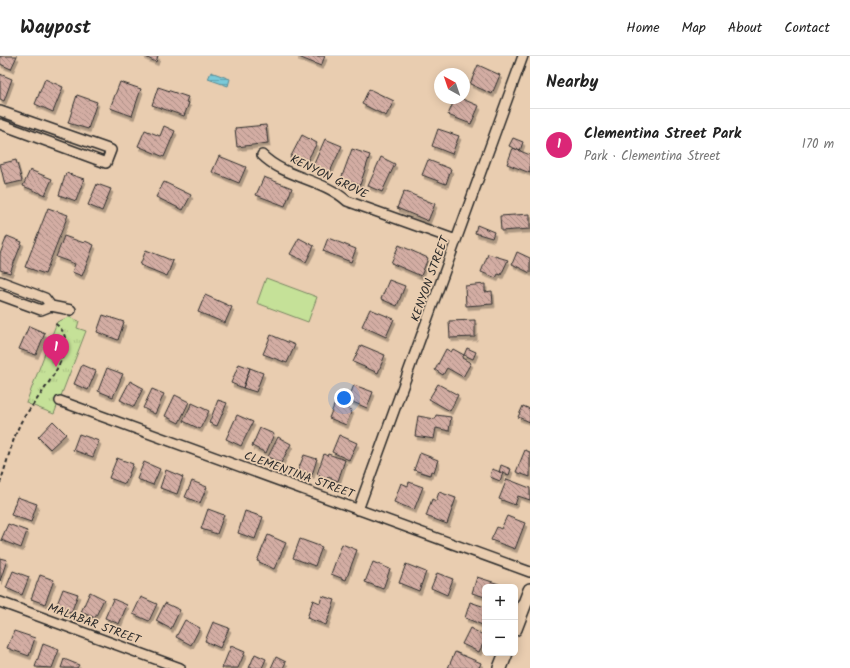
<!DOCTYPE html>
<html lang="en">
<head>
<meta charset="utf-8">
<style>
  body { margin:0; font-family:Kalam,sans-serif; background:#f2f2f2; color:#222 }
  .controls { position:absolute; right:12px; bottom:12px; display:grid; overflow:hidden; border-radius:6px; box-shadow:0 2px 10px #0003 }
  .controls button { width:36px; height:36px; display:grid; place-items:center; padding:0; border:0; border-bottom:1px solid #e0e0e0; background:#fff; color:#222; font:20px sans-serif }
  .compass { position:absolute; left:434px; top:12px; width:36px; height:36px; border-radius:50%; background:#fff; box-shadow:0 2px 10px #0003; rotate:320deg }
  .you { position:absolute; left:344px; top:342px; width:14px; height:14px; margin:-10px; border:3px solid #fff; border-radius:50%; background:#1a73e8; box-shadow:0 0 0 6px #1a73e833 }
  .badge { display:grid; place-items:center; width:26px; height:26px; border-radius:50%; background:#db2777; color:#fff; font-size:13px; font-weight:700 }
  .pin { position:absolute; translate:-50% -33px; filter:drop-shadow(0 1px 2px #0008) }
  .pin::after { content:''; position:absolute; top:21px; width:14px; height:12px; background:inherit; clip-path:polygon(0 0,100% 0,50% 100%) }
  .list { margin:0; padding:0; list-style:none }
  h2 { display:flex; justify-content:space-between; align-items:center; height:52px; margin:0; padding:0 16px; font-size:17px }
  h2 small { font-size:13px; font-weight:400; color:#767676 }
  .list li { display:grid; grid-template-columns:26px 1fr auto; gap:12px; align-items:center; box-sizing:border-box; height:72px; padding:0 16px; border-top:1px solid #e0e0e0 }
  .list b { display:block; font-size:15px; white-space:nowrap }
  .list p { margin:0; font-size:13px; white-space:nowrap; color:#767676 }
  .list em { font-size:13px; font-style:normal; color:#767676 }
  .map { position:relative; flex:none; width:530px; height:612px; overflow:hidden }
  header { display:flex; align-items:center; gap:24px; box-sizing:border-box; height:56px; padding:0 20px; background:#fff; border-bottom:1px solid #e0e0e0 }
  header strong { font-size:19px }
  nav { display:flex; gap:22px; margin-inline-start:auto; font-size:14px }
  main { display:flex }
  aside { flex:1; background:#fff }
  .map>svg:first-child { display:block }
  .grass { fill:#c5e198; stroke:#788662 }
  .park { fill:url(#park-tufts); stroke:#788662 }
  .water { fill:url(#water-rules); stroke:#5a8a93 }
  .building { fill:url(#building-back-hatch); stroke:#2b2b2b; filter:url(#shadow) }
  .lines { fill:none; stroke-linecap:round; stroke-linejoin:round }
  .street-casing { stroke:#2b2b2b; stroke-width:12 }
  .secondary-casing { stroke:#2b2b2b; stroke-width:16 }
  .path { stroke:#2b2b2b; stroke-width:2; stroke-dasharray:4 3; stroke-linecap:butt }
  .street { stroke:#e9cdb0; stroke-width:9 }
  .secondary { stroke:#e9cdb0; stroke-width:13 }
  .labels { text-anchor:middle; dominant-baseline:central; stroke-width:3.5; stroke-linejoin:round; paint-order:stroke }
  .street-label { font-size:12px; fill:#2b2b2b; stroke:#e9cdb0 }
</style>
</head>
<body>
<header>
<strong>Waypost</strong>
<nav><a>Home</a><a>Map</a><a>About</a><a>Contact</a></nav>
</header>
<main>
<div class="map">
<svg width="530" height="612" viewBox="0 0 530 612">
  <defs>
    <pattern id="park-tufts" width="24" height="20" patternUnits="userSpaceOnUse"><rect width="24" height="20" fill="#c5e198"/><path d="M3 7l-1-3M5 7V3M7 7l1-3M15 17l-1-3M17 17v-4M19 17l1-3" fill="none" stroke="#a9c183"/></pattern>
    <pattern id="water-rules" width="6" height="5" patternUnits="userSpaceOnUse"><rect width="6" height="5" fill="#7ac9d8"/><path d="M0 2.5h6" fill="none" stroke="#64a3af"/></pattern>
    <pattern id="building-back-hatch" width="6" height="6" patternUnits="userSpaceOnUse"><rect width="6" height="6" fill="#d3ada3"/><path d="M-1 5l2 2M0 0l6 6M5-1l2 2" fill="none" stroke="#ab8d85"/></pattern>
    <filter id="shadow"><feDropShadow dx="2" dy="3.5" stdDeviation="0" flood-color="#0004"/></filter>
  </defs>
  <rect width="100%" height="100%" fill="#e9cdb0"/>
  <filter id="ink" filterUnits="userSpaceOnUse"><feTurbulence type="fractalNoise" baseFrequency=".025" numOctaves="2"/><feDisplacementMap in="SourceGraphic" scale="8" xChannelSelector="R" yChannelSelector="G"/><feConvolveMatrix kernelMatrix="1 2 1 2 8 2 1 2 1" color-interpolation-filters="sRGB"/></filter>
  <g filter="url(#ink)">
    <path class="grass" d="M266 222 317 241 308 266 257 247Z"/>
    <path class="park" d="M69 261 79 265 77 272 86 275 54 358 26 347 57 266Z"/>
    <path class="water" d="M211 16 230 23 228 30 208 23Z"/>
    <path class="building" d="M0 0H17L11 13 0 8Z
      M143 0H158L156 6Z
      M296 0H325L321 10Z
      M478 9 500 19 492 38 470 28Z
      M0 18 12 23 4 45 0 43Z
      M45 23 63 31 53 56 35 48Z
      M120 26 141 33 132 60 110 52Z
      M158 31 188 41 186 46 189 47 184 60 152 49Z
      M369 33 394 45 386 60 362 48Z
      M77 39 97 46 88 73 68 67Z
      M455 42H460L479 50 471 68 448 59Z
      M266 69 268 87 237 91 235 72Z
      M164 70 175 75 164 101 138 90 145 74 160 80Z
      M438 73 459 80 452 98 432 90Z
      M302 79 317 87 305 109 290 102Z
      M513 82 523 86 520 95 509 90Z
      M325 83 342 90 329 118 313 110Z
      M513 92 530 99V117L507 108Z
      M352 93 370 99 360 129 341 123Z
      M219 100 246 111 239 127 212 116Z
      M381 101 395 108 382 136 368 130Z
      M16 104 22 125 5 129 0 108Z
      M428 104 451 113 446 128 422 119Z
      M30 114 52 123 45 139 23 130Z
      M66 117 84 123 76 145 59 139Z
      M264 121 292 132 285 150 256 139Z
      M164 126 191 139 183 154 156 141Z
      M97 128 111 133 102 155 88 149Z
      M404 135 435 148 428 165 397 152Z
      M48 152 68 159 45 218 25 211Z
      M530 158V173L501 175 500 160Z
      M477 169 494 176 492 182 475 177Z
      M7 180 22 186 10 217 0 214V198Z
      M64 180 84 187 85 185 94 189 82 220 72 216 75 208 56 201Z
      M299 182 314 190 306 206 290 198Z
      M328 182 356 193 351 206 323 195Z
      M399 189 428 202 421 220 391 207Z
      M146 194 173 205 167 220 140 209Z
      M517 196 530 202V217L512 208Z
      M488 198 508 204 501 219 498 218 496 222 481 216Z
      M389 224 405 230 397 250 381 243Z
      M485 228V236L492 235 493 248 466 250 465 230Z
      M205 239 232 251 225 267 198 256Z
      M370 253 394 263 386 281 362 270Z
      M103 259 124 266 118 284 97 276Z
      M475 264V281L450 282 449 265Z
      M29 270 45 277 36 299 19 293Z
      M271 279 295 289 287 307 263 298Z
      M361 289 385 299 378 317 353 306Z
      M467 292 476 296 473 303 464 299Z
      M446 293 451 296 453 293 464 299 462 302 471 307 463 321 447 312 443 319 435 314Z
      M239 308 250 312 243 332 231 327Z
      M82 309 96 315 88 334 74 328Z
      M107 312 123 318 113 341 98 335Z
      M250 312 263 317 256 336 243 332Z
      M130 325 143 332 134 351 120 344Z
      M438 328 458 339 450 355 429 343Z
      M354 329 373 336 367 352 348 344Z
      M152 333 164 338 155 358 143 352Z
      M175 339 189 346 179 367 165 360Z
      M218 344 227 347 217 370 209 367Z
      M192 347 209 355 200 373 183 365Z
      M335 347 352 354 346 369 329 362Z
      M523 350 530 353V366L518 361Z
      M237 359 253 366 241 390 226 383Z
      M436 359 451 361 449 375 436 372 434 383 415 380 418 360 435 363Z
      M53 365 66 378 50 393 38 381Z
      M260 372 274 378 266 397 252 390Z
      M79 378 99 385 93 401 73 394Z
      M339 379 357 387 349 404 332 396Z
      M278 381 291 388 281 407 268 401Z
      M525 394 530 396V421L516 416Z
      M420 397 438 404 434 416 431 415 430 419 414 414Z
      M324 398 327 400 328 398 345 404 338 425 328 421 326 424 319 421 320 419 317 418Z
      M304 399 317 403 312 419 298 414Z
      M117 402 133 408 125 428 109 422Z
      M144 406 160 413 153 429 137 423Z
      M501 409 511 413 509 419 499 416Z
      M492 413 503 417 500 425 490 421Z
      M166 414 183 421 177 438 160 432Z
      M507 423 530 432V444L518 440 515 449 499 443Z
      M192 425 207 431 200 447 185 441Z
      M409 426 423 431 414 454 394 446 401 427 408 430Z
      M439 436 456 442 447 468 426 460 432 443 436 445Z
      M17 441 37 448 31 466 11 459Z
      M208 453 224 459 217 478 201 473Z
      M245 455 263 461 255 483 238 477Z
      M507 460 525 467 515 493 491 484 497 471 501 473Z
      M8 468 27 475 21 492 1 484Z
      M268 479 286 487 274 513 257 505Z
      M300 483 322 491 315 510 293 502Z
      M342 488 357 494 346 524 331 518Z
      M0 502 7 504 0 525Z
      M373 506 390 513 383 533 365 526Z
      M406 508 426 516 419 535 399 527Z
      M13 515 29 521 22 539 6 532Z
      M437 517 453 523 447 539 431 532Z
      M40 519 54 524 45 548 31 543Z
      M477 521 499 528 498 531H485V541L472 537Z
      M63 533 78 538 71 557 56 551Z
      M90 536 104 543 95 562 81 556Z
      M322 540 335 544 326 569 307 562 313 544 320 547Z
      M141 541 157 548 149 565 133 558Z
      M113 543 127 549 119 568 105 562Z
      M470 546 485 551V570L465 562Z
      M165 547 180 554 171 573 156 565Z
      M185 564 200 572 191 589 176 581Z
      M213 566 229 572 220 592 205 585Z
      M470 572 485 580V584L479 596 462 588Z
      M14 575 35 582 29 600 7 592Z
      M43 588 59 594 52 612 35 611Z
      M231 590 245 596 238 612H222Z
      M455 596 481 607 479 612H448Z
      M255 598 266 603 262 612H249Z
      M276 601 286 606 283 612H271Z
      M64 603 79 609 77 612H61Z"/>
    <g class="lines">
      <g class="street-casing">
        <path id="street" d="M0 55 111 94 106 107 0 68
          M262 99C285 122 323 123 347 145L456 184
          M0 225 45 242 51 250
          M0 239 41 254 51 250 71 254
          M60 345 530 516
          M358 454 523 0
          M0 546 180 612"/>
      </g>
      <g class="secondary-casing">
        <path id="secondary" d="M515 573 530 534
          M500 612 506 597"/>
      </g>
      <path class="path" d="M0 427C7 407 12 384 21 366 33 345 89 287 54 267"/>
      <use href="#street" class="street"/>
      <use href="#secondary" class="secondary"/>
    </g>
  </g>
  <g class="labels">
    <g class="street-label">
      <text transform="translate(329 121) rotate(26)">KENYON GROVE</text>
      <text transform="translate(430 223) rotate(-70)">KENYON STREET</text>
      <text transform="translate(299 419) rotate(20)">CLEMENTINA STREET</text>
      <text transform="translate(94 568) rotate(20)">MALABAR STREET</text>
    </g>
  </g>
</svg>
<div class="controls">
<button>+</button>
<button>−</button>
</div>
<svg class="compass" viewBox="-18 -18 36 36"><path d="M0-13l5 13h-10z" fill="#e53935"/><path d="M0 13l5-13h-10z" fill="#767676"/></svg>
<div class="you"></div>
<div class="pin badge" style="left:56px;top:311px">1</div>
</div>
<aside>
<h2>Nearby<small></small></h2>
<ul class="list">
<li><span class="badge">1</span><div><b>Clementina Street Park</b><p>Park · Clementina Street</p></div><em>170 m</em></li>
</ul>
</aside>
</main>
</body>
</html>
